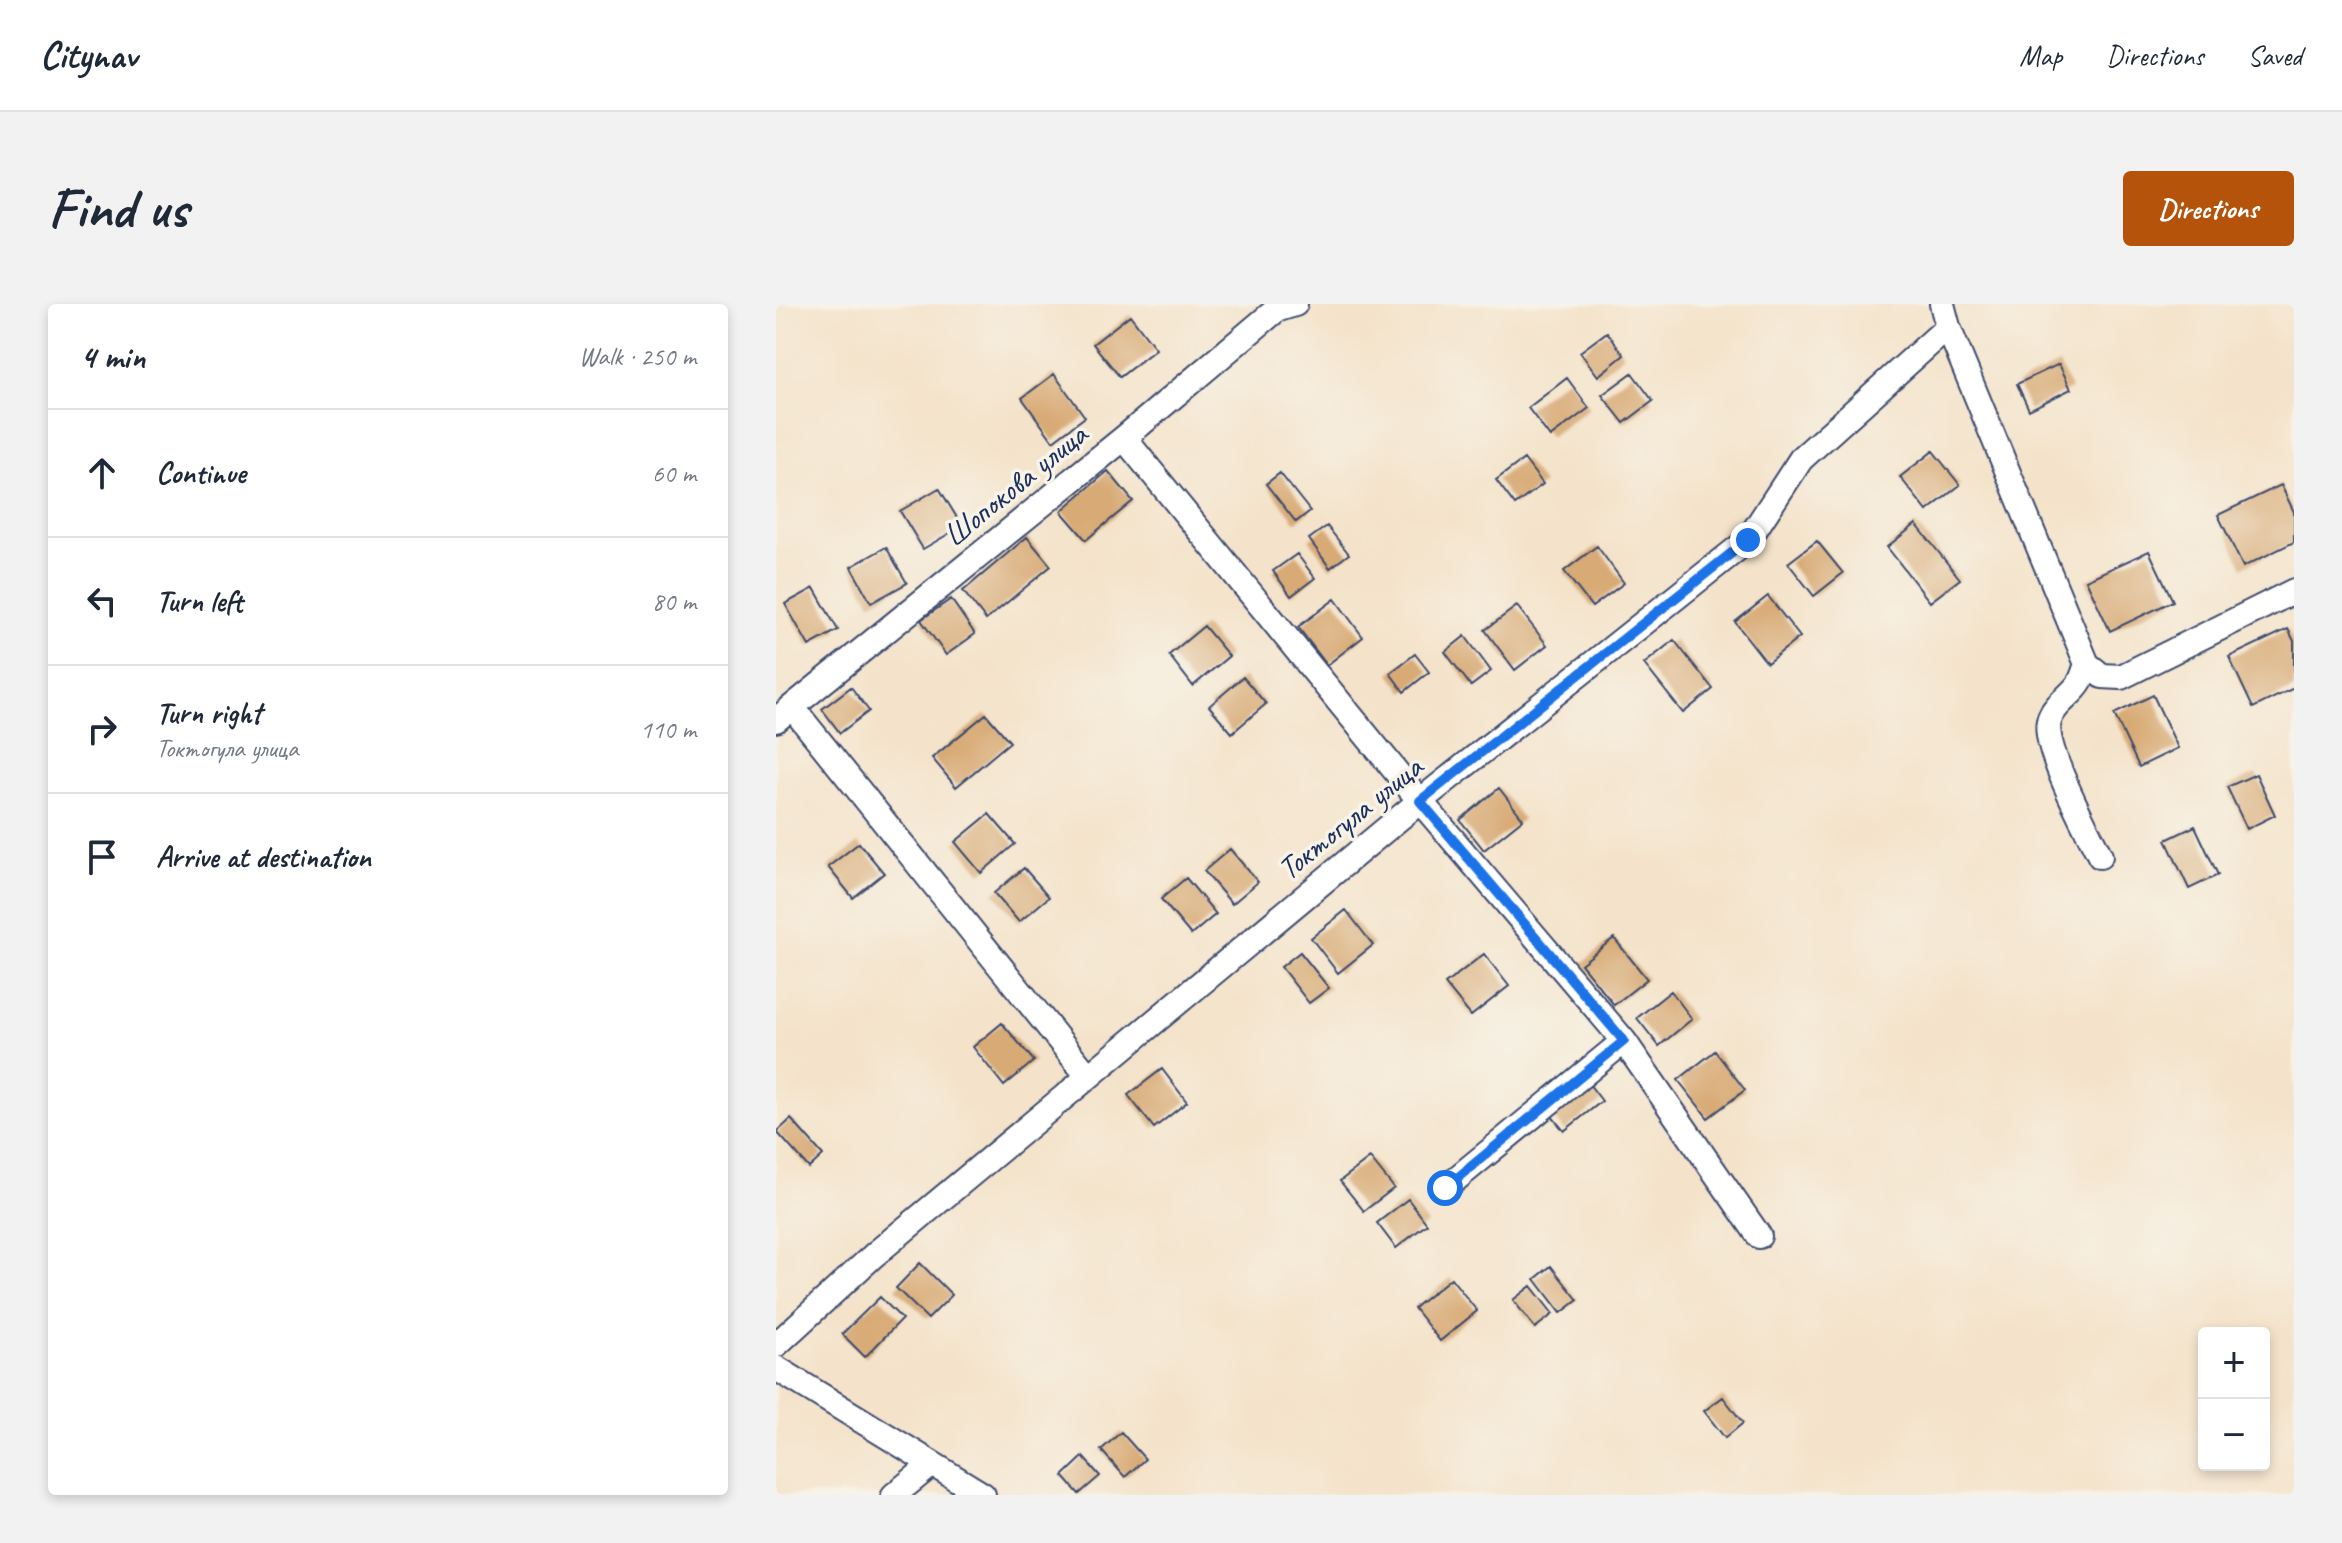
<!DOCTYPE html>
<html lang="en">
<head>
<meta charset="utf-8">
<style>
  body { margin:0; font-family:Caveat,sans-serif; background:#f2f2f3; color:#1f2937 }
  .controls { position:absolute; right:24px; bottom:24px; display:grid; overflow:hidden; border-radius:8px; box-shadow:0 4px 12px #0003 }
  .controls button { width:72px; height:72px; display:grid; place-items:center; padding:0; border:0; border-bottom:2px solid #e0e1e3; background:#fff; color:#1f2937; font:40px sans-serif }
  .stop { position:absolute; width:24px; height:24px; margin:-18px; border:6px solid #1a73e8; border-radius:50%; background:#fff }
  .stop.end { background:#1a73e8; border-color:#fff; box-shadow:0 2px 8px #0008 }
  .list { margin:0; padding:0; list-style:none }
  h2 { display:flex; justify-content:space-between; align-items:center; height:104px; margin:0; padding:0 32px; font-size:34px }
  h2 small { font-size:26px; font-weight:400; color:#747a83 }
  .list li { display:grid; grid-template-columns:52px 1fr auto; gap:24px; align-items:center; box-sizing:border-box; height:128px; padding:0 32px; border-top:2px solid #e0e1e3 }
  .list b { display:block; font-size:30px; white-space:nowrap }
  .list p { margin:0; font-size:26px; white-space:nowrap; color:#747a83 }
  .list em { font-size:26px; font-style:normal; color:#747a83 }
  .icon { flex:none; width:44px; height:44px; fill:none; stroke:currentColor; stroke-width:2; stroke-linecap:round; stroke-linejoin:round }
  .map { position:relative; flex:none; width:1518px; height:1191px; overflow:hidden; border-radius:8px }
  header { display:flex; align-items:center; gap:48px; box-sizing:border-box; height:112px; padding:0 40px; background:#fff; border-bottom:2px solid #e0e1e3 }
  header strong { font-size:38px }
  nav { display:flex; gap:44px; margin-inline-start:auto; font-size:28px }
  .intro { display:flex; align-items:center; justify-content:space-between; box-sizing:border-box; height:192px; padding:0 48px }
  h1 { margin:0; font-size:56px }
  .button { padding:20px 36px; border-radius:8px; background:#b45309; color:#fff; font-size:28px; font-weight:700 }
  main { display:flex; gap:48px; padding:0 48px }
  aside { flex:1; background:#fff; border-radius:8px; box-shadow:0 4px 12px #0003 }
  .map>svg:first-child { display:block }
  .building { fill:#d8aa76 }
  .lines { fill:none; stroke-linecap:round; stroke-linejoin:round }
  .street-casing { stroke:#3c4a6e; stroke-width:28 }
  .street { stroke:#fff; stroke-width:24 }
  .route { stroke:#1a73e8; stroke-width:10 }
  .labels { text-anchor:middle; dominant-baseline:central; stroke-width:7; stroke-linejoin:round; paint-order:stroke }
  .street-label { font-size:32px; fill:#1b2f5e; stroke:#f7f3e8 }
</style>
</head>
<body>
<header>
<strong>Citynav</strong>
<nav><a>Map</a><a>Directions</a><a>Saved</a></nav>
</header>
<div class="intro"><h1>Find us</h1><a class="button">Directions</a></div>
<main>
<aside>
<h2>4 min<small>Walk · 250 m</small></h2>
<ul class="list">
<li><svg class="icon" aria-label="ahead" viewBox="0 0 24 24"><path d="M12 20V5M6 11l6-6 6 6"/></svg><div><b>Continue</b></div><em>60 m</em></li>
<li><svg class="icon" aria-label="left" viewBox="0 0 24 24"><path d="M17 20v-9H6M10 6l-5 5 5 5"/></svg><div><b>Turn left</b></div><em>80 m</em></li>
<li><svg class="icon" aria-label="right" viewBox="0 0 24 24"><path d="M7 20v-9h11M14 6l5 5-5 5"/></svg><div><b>Turn right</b><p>Токтогула улица</p></div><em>110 m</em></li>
<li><svg class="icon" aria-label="arrive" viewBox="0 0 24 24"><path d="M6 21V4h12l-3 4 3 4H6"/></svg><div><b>Arrive at destination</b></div></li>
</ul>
</aside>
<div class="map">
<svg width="1518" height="1191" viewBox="0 0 1518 1191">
  <rect width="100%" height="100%" fill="#f7f3e8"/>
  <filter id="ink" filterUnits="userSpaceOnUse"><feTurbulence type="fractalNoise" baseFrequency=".0125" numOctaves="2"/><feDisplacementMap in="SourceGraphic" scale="16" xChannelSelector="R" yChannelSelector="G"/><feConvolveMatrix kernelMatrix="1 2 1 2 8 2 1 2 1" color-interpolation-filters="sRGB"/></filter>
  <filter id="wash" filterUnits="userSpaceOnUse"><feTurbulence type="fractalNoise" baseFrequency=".006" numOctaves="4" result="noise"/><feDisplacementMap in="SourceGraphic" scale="32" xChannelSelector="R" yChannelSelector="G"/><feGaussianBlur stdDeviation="1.8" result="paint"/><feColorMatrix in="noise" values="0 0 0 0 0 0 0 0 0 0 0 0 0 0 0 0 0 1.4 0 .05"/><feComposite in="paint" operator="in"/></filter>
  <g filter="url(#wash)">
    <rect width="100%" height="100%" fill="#f4e3ca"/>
    <g id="blocks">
      <path class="building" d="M354 11 380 45 344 73 317 40Z
        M831 28 848 51 822 72 804 48Z
        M1283 60 1295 85 1253 106 1241 80Z
        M856 69 877 97 848 119 826 91Z
        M278 70 309 113 277 137 246 94Z
        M791 74 813 104 774 133 752 104Z
        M1157 147 1184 181 1151 207 1124 173Z
        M748 155 767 180 739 201 720 176Z
        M332 167 357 197 310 236 285 207Z
        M504 169 534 207 520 218 490 180Z
        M1505 181 1518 208V238L1467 263 1442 211Z
        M163 184 186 222 147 245 124 207Z
        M1140 220 1184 275 1154 298 1111 243Z
        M551 222 573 250 554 264 533 235Z
        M251 233 275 262 210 316 187 287Z
        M1041 237 1067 269 1038 292 1012 259Z
        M821 242 848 279 816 303 788 267Z
        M110 243 131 279 95 299 75 263Z
        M1373 247 1397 297 1334 327 1310 276Z
        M521 250 539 274 515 292 497 267Z
        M38 284 62 326 33 342 9 300Z
        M992 292 1024 333 991 359 959 318Z
        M175 295 199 330 170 351 145 316Z
        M559 295 587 333 551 361 522 323Z
        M741 302 771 341 739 366 709 326Z
        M428 322 453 352 417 382 393 351Z
        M1512 325 1518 337V384L1477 404 1453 353Z
        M689 332 715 367 695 382 669 348Z
        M898 336 937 385 907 409 868 360Z
        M639 350 653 368 628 388 614 369Z
        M467 373 490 400 456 429 433 402Z
        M75 383 93 407 64 429 46 405Z
        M1377 391 1402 444 1363 463 1338 410Z
        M210 410 234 438 180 483 156 454Z
        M1480 470 1499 511 1471 525 1451 483Z
        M723 484 747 515 708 546 684 516Z
        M213 510 239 540 205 569 179 538Z
        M1419 522 1442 571 1413 585 1390 536Z
        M83 539 108 569 77 594 52 563Z
        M454 545 482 578 456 600 428 567Z
        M248 564 273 593 243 618 218 589Z
        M410 574 440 610 415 631 385 595Z
        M570 606 597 641 562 669 535 634Z
        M838 634 871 675 838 701 805 660Z
        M524 648 553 684 533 699 505 663Z
        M708 650 733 682 695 712 669 680Z
        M895 687 916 715 883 742 861 714Z
        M226 719 258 757 228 782 197 743Z
        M939 747 969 786 932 814 902 776Z
        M386 765 411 798 378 824 352 791Z
        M813 780 826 797 788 827 774 810Z
        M15 815 47 851 33 864 1 828Z
        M594 854 618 884 588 907 564 877Z
        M632 895 651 920 620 944 601 919Z
        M144 959 176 991 152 1015 120 984Z
        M775 962 802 996 785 1009 759 975Z
        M675 974 701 1007 664 1037 638 1004Z
        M755 982 777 1010 759 1024 737 996Z
        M104 993 126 1015 89 1053 66 1030Z
        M947 1093 967 1119 949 1134 928 1107Z
        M345 1128 369 1155 349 1173 325 1146Z
        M307 1153 324 1172 303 1190 287 1172Z"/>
    </g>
  </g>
  <g filter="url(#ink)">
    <use href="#blocks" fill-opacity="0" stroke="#3c4a6e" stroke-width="2"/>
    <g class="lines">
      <g class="street-casing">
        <path id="street" d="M1166 0 1172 23 1311 360 1326 372 1345 373 1518 287
          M348 134 644 497 848 737 983 932
          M1311 360C1309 365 1307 373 1304 378 1296 392 1277 400 1273 417 1266 443 1311 525 1324 552
          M16 403 312 772
          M0 416 348 134 500 6 519 0
          M669 884 848 737
          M0 1041 98 951 644 497 972 236 1025 155 1172 23
          M0 1064 207 1191
          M118 1191 155 1161"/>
      </g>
      <use href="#street" class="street"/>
    </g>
  </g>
  <g class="lines" filter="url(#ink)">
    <path class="route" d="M669 884 848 737 644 497 972 236"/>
  </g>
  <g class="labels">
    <g class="street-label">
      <text transform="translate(239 181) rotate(-39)">Шопокова улица</text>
      <text transform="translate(574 514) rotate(-39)">Токтогула улица</text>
    </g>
  </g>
</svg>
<div class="controls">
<button>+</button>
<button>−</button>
</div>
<div class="stop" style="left:669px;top:884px"></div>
<div class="stop end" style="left:972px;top:236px"></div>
</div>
</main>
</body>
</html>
